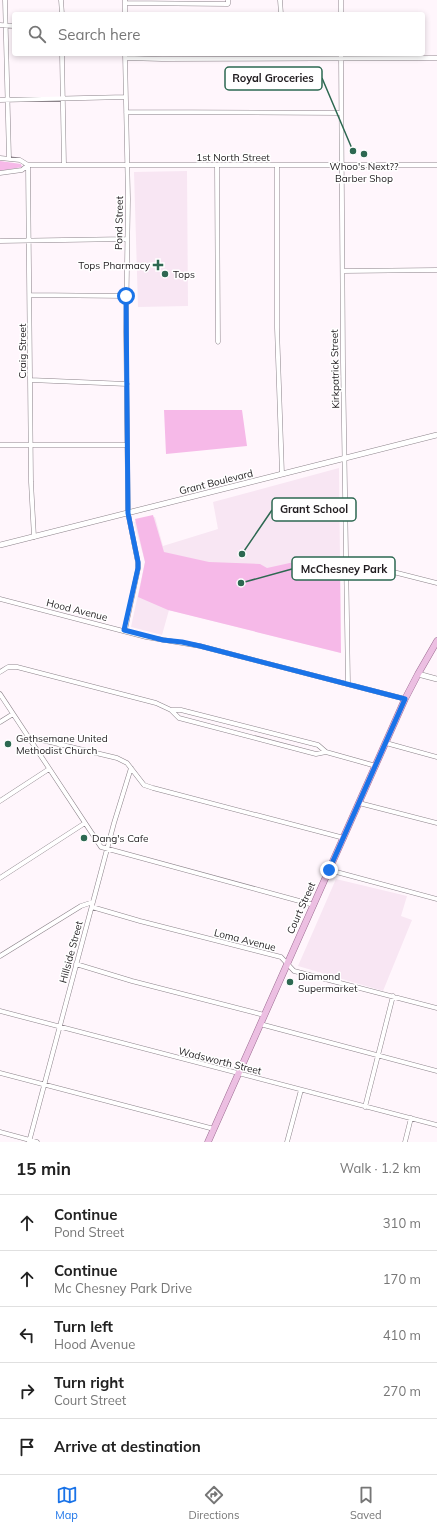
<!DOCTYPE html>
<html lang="en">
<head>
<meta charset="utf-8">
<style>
  body { margin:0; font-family:Mulish,sans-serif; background:#f2f2f2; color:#222 }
  .stop { position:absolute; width:12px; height:12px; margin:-9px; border:3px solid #1a73e8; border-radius:50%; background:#fff }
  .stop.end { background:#1a73e8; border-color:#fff; box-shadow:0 1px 4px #0008 }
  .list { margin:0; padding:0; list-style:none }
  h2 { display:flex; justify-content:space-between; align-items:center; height:52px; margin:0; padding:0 16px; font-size:17px }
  h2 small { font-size:13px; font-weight:400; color:#767676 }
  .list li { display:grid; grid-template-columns:26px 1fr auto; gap:12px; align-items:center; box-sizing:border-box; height:56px; padding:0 16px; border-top:1px solid #e0e0e0 }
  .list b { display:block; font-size:15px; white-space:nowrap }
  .list p { margin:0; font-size:13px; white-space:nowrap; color:#767676 }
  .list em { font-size:13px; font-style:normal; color:#767676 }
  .icon { flex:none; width:22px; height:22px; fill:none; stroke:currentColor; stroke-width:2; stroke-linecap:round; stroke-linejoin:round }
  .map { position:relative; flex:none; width:437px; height:1142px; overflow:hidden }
  .search { position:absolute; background:#fff; box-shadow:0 2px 6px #0003; left:12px; right:12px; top:12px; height:44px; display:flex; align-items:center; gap:10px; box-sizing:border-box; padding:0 14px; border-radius:4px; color:#767676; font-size:15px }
  .sheet { height:332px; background:#fff }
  nav { display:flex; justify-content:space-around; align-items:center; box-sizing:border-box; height:56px; border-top:1px solid #e0e0e0; background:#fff; font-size:11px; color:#767676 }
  nav a { display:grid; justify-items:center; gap:2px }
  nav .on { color:#1a73e8 }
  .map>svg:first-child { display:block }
  .built { fill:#f8e6f3 }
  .green { fill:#f6b9e8 }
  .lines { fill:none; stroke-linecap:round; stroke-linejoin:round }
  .minor-casing { stroke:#8c838a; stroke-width:5 }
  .tertiary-casing { stroke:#8c838a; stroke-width:6 }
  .primary-casing { stroke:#9c6b91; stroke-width:7 }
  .minor { stroke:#fff; stroke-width:4 }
  .tertiary { stroke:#fff; stroke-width:5 }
  .primary { stroke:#ecbfe2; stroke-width:6 }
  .route { stroke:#1a73e8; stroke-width:5 }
  .poi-dot { fill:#2d6851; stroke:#fff; stroke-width:1.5 }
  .labels { text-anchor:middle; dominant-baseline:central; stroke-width:3; stroke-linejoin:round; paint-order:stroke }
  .street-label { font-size:10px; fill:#201c1f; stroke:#fff }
  .poi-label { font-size:10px; fill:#201c1f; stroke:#fff; text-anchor:start }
  .leader { fill:none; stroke:#2d6851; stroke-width:1.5 }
  .callout-dot { fill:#2d6851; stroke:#fff; stroke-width:1.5 }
  .callout { fill:#fff; stroke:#2d6851; stroke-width:1.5 }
  .callout-label { font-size:11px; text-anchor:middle; font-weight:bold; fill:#201c1f }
</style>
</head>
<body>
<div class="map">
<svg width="437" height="1142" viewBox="0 0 437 1142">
  <rect width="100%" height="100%" fill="#fff6fc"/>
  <path class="built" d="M187 171 188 306 138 307 134 172Z
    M339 468 341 653 169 610 162 635 131 627 145 562 134 522 155 517 163 546 218 529 213 502Z
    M336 879 407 896 401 916 412 920 383 991 298 966Z"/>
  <path class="green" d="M0 161 21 164 22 167 0 171Z
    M164 410H242L247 446 166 454Z
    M153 515 164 552 209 562 260 564 267 568 317 557 340 568 341 653 168 610 138 597 145 562 135 519Z"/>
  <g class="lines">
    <g class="minor-casing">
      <path id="minor" d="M5 0 9 158
        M61 0 62 14
        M125 0V14
        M280 0 281 14
        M341 0V14
        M125 3 228 4V0
        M0 25 14 26
        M62 54 64 165
        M341 54 343 362 348 684
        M125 58 162 59 437 58
        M0 100 126 97
        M126 112 341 113
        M0 158 20 160 28 165H437
        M28 165 31 482 34 537
        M217 165 218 342
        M277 165V328L282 474
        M0 173 22 170 28 165
        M0 241 127 239
        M343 271 437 270
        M30 295 126 296
        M30 380 127 384
        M0 445H127
        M346 560 437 583
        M0 599 146 637 200 646 405 699
        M125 630 138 569V563L128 513 126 332 128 199 125 54
        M0 672 8 667H17L156 703 171 710 179 718 316 754 326 752 376 766
        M0 694 101 847 314 905
        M171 710H181L318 745 326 752
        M0 722 13 714
        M29 737 117 758 127 763 144 785 153 788 344 838
        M386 743 437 757
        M0 801 49 769
        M359 803 437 823
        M329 870 437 899
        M0 878 85 823
        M92 907 140 921 281 957 294 971 437 1008
        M0 956 81 906 93 902
        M76 964 132 981 264 1015
        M0 1011 437 1125
        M260 1024 437 1071
        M0 1073 214 1129
        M365 1107 393 996
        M0 1132 37 1142
        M29 1142 114 823 131 768
        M287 1142 301 1090
        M405 1142 411 1118"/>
    </g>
    <g class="tertiary-casing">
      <path id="tertiary" d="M0 545 437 435
        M418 674 437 679"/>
    </g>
    <g class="primary-casing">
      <path id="primary" d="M208 1142 405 699 418 674 437 641"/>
    </g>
    <use href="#minor" class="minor"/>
    <use href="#tertiary" class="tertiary"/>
    <use href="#primary" class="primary"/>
  </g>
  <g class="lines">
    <path class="route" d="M126 296 128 513 138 562V568L124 630 163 640 182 642 200 646 405 699 329 870"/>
  </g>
  <g class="poi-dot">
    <circle cx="364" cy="154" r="4"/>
    <path d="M156 259h4v4h4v4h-4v4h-4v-4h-4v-4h4z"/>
    <circle cx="165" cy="274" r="4"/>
    <circle cx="8" cy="744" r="4"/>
    <circle cx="84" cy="838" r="4"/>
    <circle cx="290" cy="982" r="4"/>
  </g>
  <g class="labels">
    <g class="street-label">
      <text x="233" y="157">1st North Street</text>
      <text transform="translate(119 223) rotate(-89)">Pond Street</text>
      <text transform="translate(22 351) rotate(-90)">Craig Street</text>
      <text transform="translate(335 369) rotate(-91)">Kirkpatrick Street</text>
      <text transform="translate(216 482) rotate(-14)">Grant Boulevard</text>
      <text transform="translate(77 610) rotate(14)">Hood Avenue</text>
      <text transform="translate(301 908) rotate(-66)">Court Street</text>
      <text transform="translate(245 940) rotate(14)">Loma Avenue</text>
      <text transform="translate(71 952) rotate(-75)">Hillside Street</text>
      <text transform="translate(220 1061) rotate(14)">Wadsworth Street</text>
    </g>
    <g class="poi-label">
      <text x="364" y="166" text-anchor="middle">Whoo's Next??<tspan x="364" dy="12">Barber Shop</tspan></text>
      <text x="150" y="265" text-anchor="end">Tops Pharmacy</text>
      <text x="173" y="274">Tops</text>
      <text x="16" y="738">Gethsemane United<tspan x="16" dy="12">Methodist Church</tspan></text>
      <text x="92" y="838">Dang's Cafe</text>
      <text x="298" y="976">Diamond<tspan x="298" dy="12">Supermarket</tspan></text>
    </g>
  </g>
  <path class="leader" d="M353 151L322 78M242 554L272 510M241 583L292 569"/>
  <g class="callout-dot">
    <circle cx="353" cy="151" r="4"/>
    <circle cx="242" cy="554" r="4"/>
    <circle cx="241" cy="583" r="4"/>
  </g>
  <g class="callout">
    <rect x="225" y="67" width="97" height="23" rx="4"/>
    <rect x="272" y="498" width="84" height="23" rx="4"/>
    <rect x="292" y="557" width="103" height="23" rx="4"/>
  </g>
  <g class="callout-label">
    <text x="273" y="82">Royal Groceries</text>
    <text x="314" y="513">Grant School</text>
    <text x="344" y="573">McChesney Park</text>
  </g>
</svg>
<div class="stop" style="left:126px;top:296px"></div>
<div class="stop end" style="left:329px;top:870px"></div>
<div class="search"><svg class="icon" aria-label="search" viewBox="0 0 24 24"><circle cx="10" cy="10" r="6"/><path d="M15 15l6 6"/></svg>Search here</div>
</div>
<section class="sheet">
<h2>15 min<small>Walk · 1.2 km</small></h2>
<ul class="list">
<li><svg class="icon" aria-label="ahead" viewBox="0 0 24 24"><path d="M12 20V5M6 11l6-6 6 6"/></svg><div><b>Continue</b><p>Pond Street</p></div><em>310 m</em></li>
<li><svg class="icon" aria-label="ahead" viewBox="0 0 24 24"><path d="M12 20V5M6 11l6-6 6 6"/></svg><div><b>Continue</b><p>Mc Chesney Park Drive</p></div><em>170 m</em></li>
<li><svg class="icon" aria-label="left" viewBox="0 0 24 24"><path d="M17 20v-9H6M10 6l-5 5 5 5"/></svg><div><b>Turn left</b><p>Hood Avenue</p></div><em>410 m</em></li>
<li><svg class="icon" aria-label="right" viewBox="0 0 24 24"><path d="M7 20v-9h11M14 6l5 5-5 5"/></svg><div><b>Turn right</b><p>Court Street</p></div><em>270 m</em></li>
<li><svg class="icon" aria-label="arrive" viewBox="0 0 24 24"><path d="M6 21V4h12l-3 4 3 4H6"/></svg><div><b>Arrive at destination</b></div></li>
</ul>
</section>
<nav>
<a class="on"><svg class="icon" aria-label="map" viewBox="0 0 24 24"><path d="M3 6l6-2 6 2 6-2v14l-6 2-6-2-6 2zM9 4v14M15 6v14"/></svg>Map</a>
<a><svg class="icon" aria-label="directions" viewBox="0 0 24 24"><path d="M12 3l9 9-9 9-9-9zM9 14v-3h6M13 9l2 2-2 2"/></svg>Directions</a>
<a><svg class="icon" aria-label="saved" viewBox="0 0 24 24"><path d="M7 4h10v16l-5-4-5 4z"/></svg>Saved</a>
</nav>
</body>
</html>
